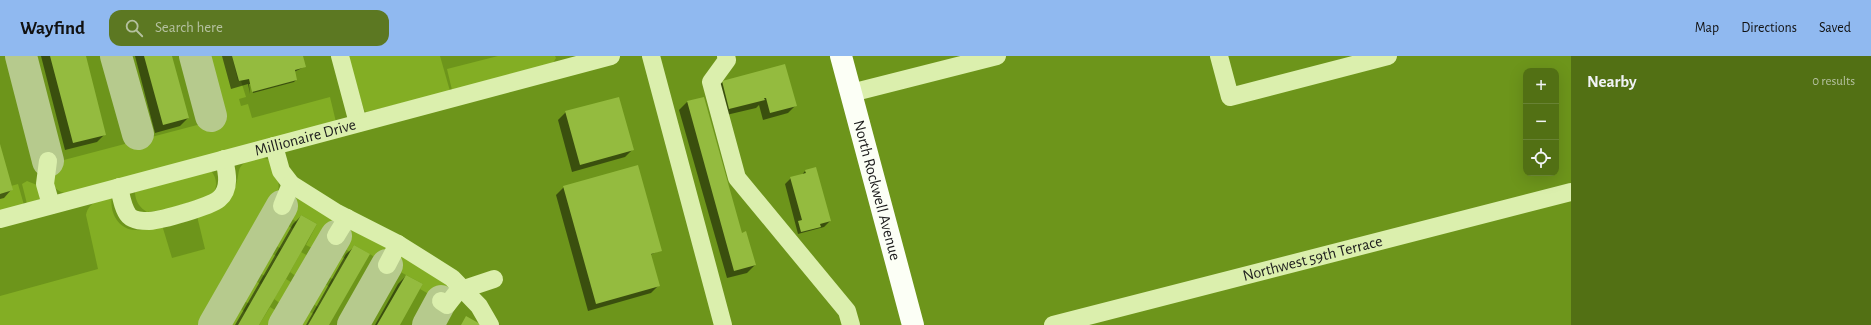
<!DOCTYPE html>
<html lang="en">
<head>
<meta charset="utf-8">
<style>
  body { margin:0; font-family:"Alegreya Sans",sans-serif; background:#5c7822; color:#f1f3f6 }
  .controls { position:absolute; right:12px; top:12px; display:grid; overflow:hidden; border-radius:8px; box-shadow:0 4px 16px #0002 }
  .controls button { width:36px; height:36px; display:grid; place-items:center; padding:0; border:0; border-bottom:1px solid #688234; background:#527014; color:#f1f3f6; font:20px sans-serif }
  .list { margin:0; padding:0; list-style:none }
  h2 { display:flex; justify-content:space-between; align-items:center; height:52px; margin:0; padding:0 16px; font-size:17px }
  h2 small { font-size:13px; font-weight:400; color:#b5c1a0 }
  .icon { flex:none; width:22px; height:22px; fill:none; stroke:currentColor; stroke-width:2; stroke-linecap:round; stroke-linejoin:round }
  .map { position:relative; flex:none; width:1571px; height:269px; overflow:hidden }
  header { display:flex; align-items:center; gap:24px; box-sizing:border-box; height:56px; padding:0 20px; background:#90b9f0; color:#111 }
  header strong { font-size:19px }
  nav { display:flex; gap:22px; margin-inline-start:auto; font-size:14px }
  .search { width:280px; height:36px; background:#5c7822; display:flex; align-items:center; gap:10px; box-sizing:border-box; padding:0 14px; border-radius:12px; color:#b5c1a0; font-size:15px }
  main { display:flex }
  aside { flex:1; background:#527014 }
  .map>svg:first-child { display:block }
  .green { fill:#83ae24 }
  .shadow { fill:#0007 }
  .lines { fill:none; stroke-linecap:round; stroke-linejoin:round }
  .taxiway { stroke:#b6ca8d; stroke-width:32 }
  .building { fill:#94bb3f }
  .minor { stroke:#dbefad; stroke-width:18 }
  .major { stroke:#fcfff6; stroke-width:22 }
  .labels { text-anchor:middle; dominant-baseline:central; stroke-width:4; stroke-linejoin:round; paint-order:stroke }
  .street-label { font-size:16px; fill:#1d1d1d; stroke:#6d951b }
</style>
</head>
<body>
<header>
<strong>Wayfind</strong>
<div class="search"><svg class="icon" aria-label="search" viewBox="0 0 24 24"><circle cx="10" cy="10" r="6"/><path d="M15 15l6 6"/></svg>Search here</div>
<nav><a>Map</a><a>Directions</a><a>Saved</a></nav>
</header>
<main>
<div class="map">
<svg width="1571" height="269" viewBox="0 0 1571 269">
  <rect width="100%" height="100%" fill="#6d951b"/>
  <path class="green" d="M203 0H232L238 25H241L246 41 239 43 241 50 248 48 252 62 330 41 336 66 68 138C50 134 52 126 53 111L60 105 220 63Z
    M348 0H440L450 35 366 56 364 54Z
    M498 0H555L556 2 553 7 452 34 447 13Z
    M260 101 270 104C281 126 281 130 273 153L206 269H0V240L98 213 86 159C89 145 100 144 112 140 109 156 118 173 135 174 144 175 154 171 162 169L172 202 205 193 197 160 233 136C244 114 230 109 260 101Z
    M211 115C217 121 218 132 212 139L168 153 147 156C140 152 135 145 135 136Z
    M27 125 37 129 40 143 27 148 22 128Z
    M18 128 24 149 0 156V138L12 134 11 130Z
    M295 139 340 164 329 176 320 192 314 193 306 189 317 168 301 159 297 166 289 161V153Z
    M285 168 293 173 281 193 274 188 272 182 279 170Z
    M348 169 390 189 385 207 354 189 350 196 342 191 341 181Z
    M400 195 450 229 441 245 420 233 423 228 391 211Z
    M301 196 310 201 312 207 304 220 297 221 290 216Z
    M265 197H270L277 200 265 220 258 216 256 209Z
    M338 199 346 203 334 224 326 219 324 212 330 200Z
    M286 223 294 228 296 235 289 247 281 248 274 243Z
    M253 224 261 228 250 248 242 244 240 238 247 226Z
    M317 227H323L330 231 318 251 310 246 308 240Z
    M238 251 245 256 238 269H226L225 263 231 253Z
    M270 251 278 256 280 262 276 269H259Z
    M306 254 314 258 308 269H293V267L299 256Z"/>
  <path class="shadow" d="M41 0H85L105 78 97 86 65 94Z
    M135 0H171L188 62 180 70 155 77Z
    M222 0H302L304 11 294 16 296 24 294 26 253 37 251 28H249L250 38 248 28 231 33Z
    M722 26 796 49 788 57 763 64 759 49 756 52 722 60 714 34Z
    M703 42 741 178 755 209 747 217 727 222 679 54 687 46Z
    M566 56 632 94 625 101 572 116 558 64Z
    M0 90 11 134 4 142 0 143Z
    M805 115 830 165 824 171 798 178 785 128 791 122 801 120Z
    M564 131 661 194 650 199 659 229 651 237 588 255 556 139Z
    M301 160 258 269H235L293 168Z
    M354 191 328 269H306L346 198Z
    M406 220 398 269H375L398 228Z"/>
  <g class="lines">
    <path class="taxiway" d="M21 0 48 105
      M116 0 138 78
      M195 0 211 60
      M214 269 282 150
      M284 269 336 180
      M353 269 387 209
      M428 269 441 245"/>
  </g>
  <path class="building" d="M50 0H86L106 79 73 87Z
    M144 0H172L189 62 163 69Z
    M232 0H303L306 11 295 14 297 24 252 36 249 23 239 25Z
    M785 8 797 50 770 57 766 42H764L765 44 729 53 722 25Z
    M619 41 634 94 580 109 565 55Z
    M704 41 742 177 746 175 756 209 734 215 687 45Z
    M0 88 13 134 0 138Z
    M638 109 662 195 651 198 660 230 596 248 563 130Z
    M816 111 831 165 820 168 821 171 801 176 798 165 802 164 790 121 806 117 805 114Z
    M301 159 317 168 286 223 259 269H238Z
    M354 189 370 198 329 269H308Z
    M406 219 423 228 420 233 400 269H377Z
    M466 260 482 269H461Z"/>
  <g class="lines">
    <g class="minor">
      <path d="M340 0 358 67"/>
      <path d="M651 0 723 269"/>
      <path d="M726 0 727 4 711 26 737 122 847 255 851 269"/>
      <path d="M1219 0 1230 41 1388 0"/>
      <path d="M851 37 997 0"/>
      <path d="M274 90 281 115 291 128 337 157 398 188 452 222 479 250 490 269"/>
      <path d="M48 105 45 128 51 149"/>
      <path d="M119 131C121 140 123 153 129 160 134 165 143 165 149 165 162 164 209 151 219 143 231 133 227 116 224 103"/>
      <path d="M282 150 291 128"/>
      <path id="s1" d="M0 163 611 0"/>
      <path d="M336 180 347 162"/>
      <path d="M387 209 398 188"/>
      <path d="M441 245 447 249 458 235 494 223"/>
      <path id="s2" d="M1053 269 1571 136"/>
    </g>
    <path class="major" id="s3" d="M841 0 913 269"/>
  </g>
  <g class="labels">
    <g class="street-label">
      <text stroke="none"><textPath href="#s1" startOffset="316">Millionaire Drive</textPath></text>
      <text stroke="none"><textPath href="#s3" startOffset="139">North Rockwell Avenue</textPath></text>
      <text stroke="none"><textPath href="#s2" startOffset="268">Northwest 59th Terrace</textPath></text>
    </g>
  </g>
</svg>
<div class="controls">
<button>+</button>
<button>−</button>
<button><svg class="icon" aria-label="locate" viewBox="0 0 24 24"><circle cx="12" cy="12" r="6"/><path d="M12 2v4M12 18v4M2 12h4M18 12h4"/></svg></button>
</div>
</div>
<aside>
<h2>Nearby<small>0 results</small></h2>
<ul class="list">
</ul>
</aside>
</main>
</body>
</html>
